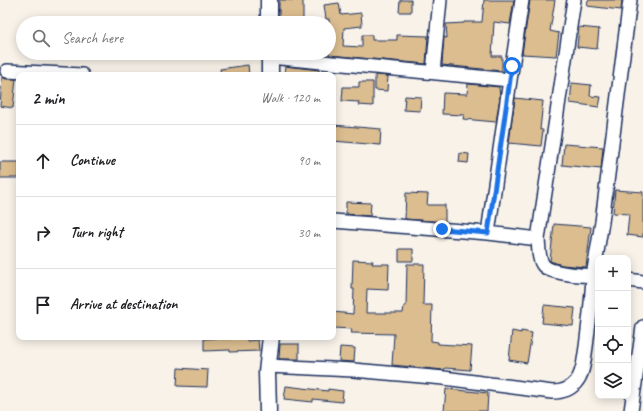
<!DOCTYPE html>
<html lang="en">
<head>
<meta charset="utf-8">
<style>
  body { margin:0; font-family:Caveat,sans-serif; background:#f6f6f6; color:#202124 }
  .controls { position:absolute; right:12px; bottom:12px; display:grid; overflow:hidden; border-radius:8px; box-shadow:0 2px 10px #0003 }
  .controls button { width:36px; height:36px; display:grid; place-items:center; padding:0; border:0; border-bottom:1px solid #e0e0e0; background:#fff; color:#202124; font:20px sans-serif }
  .stop { position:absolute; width:12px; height:12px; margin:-9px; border:3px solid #1a73e8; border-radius:50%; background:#fff }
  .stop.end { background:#1a73e8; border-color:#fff; box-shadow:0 1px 4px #0008 }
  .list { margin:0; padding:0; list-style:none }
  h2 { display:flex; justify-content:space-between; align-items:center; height:52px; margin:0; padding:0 16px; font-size:17px }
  h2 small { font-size:13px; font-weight:400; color:#757577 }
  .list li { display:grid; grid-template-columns:26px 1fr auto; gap:12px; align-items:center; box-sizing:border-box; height:72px; padding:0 16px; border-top:1px solid #e0e0e0 }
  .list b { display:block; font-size:15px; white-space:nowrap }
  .list em { font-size:13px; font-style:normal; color:#757577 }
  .icon { flex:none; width:22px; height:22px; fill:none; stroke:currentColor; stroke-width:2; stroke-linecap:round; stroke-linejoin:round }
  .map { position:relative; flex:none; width:643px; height:411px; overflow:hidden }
  .search { position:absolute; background:#fff; box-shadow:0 2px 10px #0003; left:16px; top:16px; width:320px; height:44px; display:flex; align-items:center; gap:10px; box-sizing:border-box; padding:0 14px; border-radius:22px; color:#757577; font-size:15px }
  .panel { position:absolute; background:#fff; box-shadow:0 2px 10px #0003; left:16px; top:72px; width:320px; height:268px; border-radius:8px }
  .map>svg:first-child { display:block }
  .building { fill:#dbbd8f; stroke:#1b2f5e }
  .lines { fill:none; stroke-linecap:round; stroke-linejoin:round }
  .minor-casing { stroke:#1b2f5e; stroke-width:16 }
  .tertiary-casing { stroke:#1b2f5e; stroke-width:19 }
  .minor { stroke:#fff; stroke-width:13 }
  .tertiary { stroke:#fff; stroke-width:16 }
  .route { stroke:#1a73e8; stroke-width:5 }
</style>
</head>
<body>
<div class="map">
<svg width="643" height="411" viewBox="0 0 643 411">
  <rect width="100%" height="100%" fill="#f8f2e9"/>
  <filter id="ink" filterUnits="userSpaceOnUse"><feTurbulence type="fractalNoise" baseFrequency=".025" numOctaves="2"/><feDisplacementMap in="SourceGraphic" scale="8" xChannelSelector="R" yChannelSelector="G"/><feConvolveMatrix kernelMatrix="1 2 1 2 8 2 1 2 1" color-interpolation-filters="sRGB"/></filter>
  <g filter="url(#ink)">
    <path class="building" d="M279 0H303V21H279Z
      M400 0H411V12H399Z
      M484 0H514L510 24 494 22 492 56H502V71L442 65 444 37 447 38 446 24 464 23V22H482Z
      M530 0H555L550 31 559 33 556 56 522 54Z
      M588 0H622L621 10 587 6Z
      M339 3 341 15 361 13 362 26 344 28 343 46 362 47V35H372V40H397V35L428 36 426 64 329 55V19H326L324 5Z
      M579 27 599 29 597 49 577 47Z
      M248 65 249 75H221L220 69Z
      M285 66 319 70V75H284Z
      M375 75 388 76 387 91 375 90Z
      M2 77 6 79H16L13 108 0 106Z
      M359 82H373V106L358 105 359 102 342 101 343 87H359Z
      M572 83 591 85 590 96 601 97 599 107 570 103Z
      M468 84 499 87 500 97 496 122 463 119 464 115 442 114 443 93 467 94Z
      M405 96 421 97 420 111 404 110Z
      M515 98 543 101 540 130H543L541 146 509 143Z
      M333 125 381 129 380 145 333 141Z
      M564 144 603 147 601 169 562 165Z
      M460 153 469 154 468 163 459 162Z
      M0 162H19V178H0Z
      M615 190 643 192V237L627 235 629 214 613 213Z
      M406 193 428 194 427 205H445V222L405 219Z
      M346 202 371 203 370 216 346 214Z
      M554 224 591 227 586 267 562 265 550 261Z
      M399 249H413V261H399Z
      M353 260 373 261 372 264H389L388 290 367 289 366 313H403L404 306H406L407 264H424L423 305H432L431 341 438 342V344L472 346 470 370 445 368 444 370 392 365 394 334 351 333 352 329 333 328V312L353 314 354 289H352Z
      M544 305 575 308 573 326 542 323Z
      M512 331 521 333V331L532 333 527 363 509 360Z
      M221 338V339L247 338V341L258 340 259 351 230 352V350L204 351V339Z
      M280 344H299V359H279Z
      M340 347 355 348 354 362 339 361Z
      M178 368 208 370 207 387 177 386Z
      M286 386 328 391V389L343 391 342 402 313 399V402L284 399Z
      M446 389 488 393 487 411H444Z"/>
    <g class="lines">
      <g class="minor-casing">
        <path id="minor" d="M522 0 510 80 488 233 538 239 574 0
          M270 57 510 80
          M7 71 82 75
          M433 72 440 0
          M333 221 488 233
          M598 276H593L602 222 630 0
          M628 280 643 282
          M268 366 353 370 444 378 552 392C561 392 570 390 576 382 584 373 584 358 586 347 589 322 592 300 593 276 582 275 552 274 544 266 538 260 539 247 538 239
          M631 411 643 327"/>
      </g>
      <g class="tertiary-casing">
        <path id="tertiary" d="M269 0V23
          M270 53V75
          M268 411 267 372 271 337"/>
      </g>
      <use href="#minor" class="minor"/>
      <use href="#tertiary" class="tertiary"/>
    </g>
  </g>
  <g class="lines" filter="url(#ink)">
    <path class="route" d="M442 229 488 233 512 66"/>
  </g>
</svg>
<div class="controls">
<button>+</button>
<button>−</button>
<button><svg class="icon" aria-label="locate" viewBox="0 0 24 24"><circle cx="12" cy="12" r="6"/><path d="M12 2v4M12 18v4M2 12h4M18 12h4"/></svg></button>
<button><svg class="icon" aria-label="layers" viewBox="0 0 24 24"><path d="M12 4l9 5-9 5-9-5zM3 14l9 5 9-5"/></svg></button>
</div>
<div class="stop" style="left:512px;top:66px"></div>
<div class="stop end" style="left:442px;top:229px"></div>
<div class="search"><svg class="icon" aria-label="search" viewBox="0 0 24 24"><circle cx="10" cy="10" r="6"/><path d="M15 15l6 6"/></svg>Search here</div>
<section class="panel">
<h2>2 min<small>Walk · 120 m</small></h2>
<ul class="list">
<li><svg class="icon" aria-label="ahead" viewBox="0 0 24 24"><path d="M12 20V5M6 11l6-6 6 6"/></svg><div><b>Continue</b></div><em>90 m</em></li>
<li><svg class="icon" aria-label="right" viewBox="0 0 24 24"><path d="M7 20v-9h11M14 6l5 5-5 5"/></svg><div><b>Turn right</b></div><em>30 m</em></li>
<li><svg class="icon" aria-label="arrive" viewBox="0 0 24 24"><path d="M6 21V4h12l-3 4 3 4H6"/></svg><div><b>Arrive at destination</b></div></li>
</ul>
</section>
</div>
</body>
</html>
